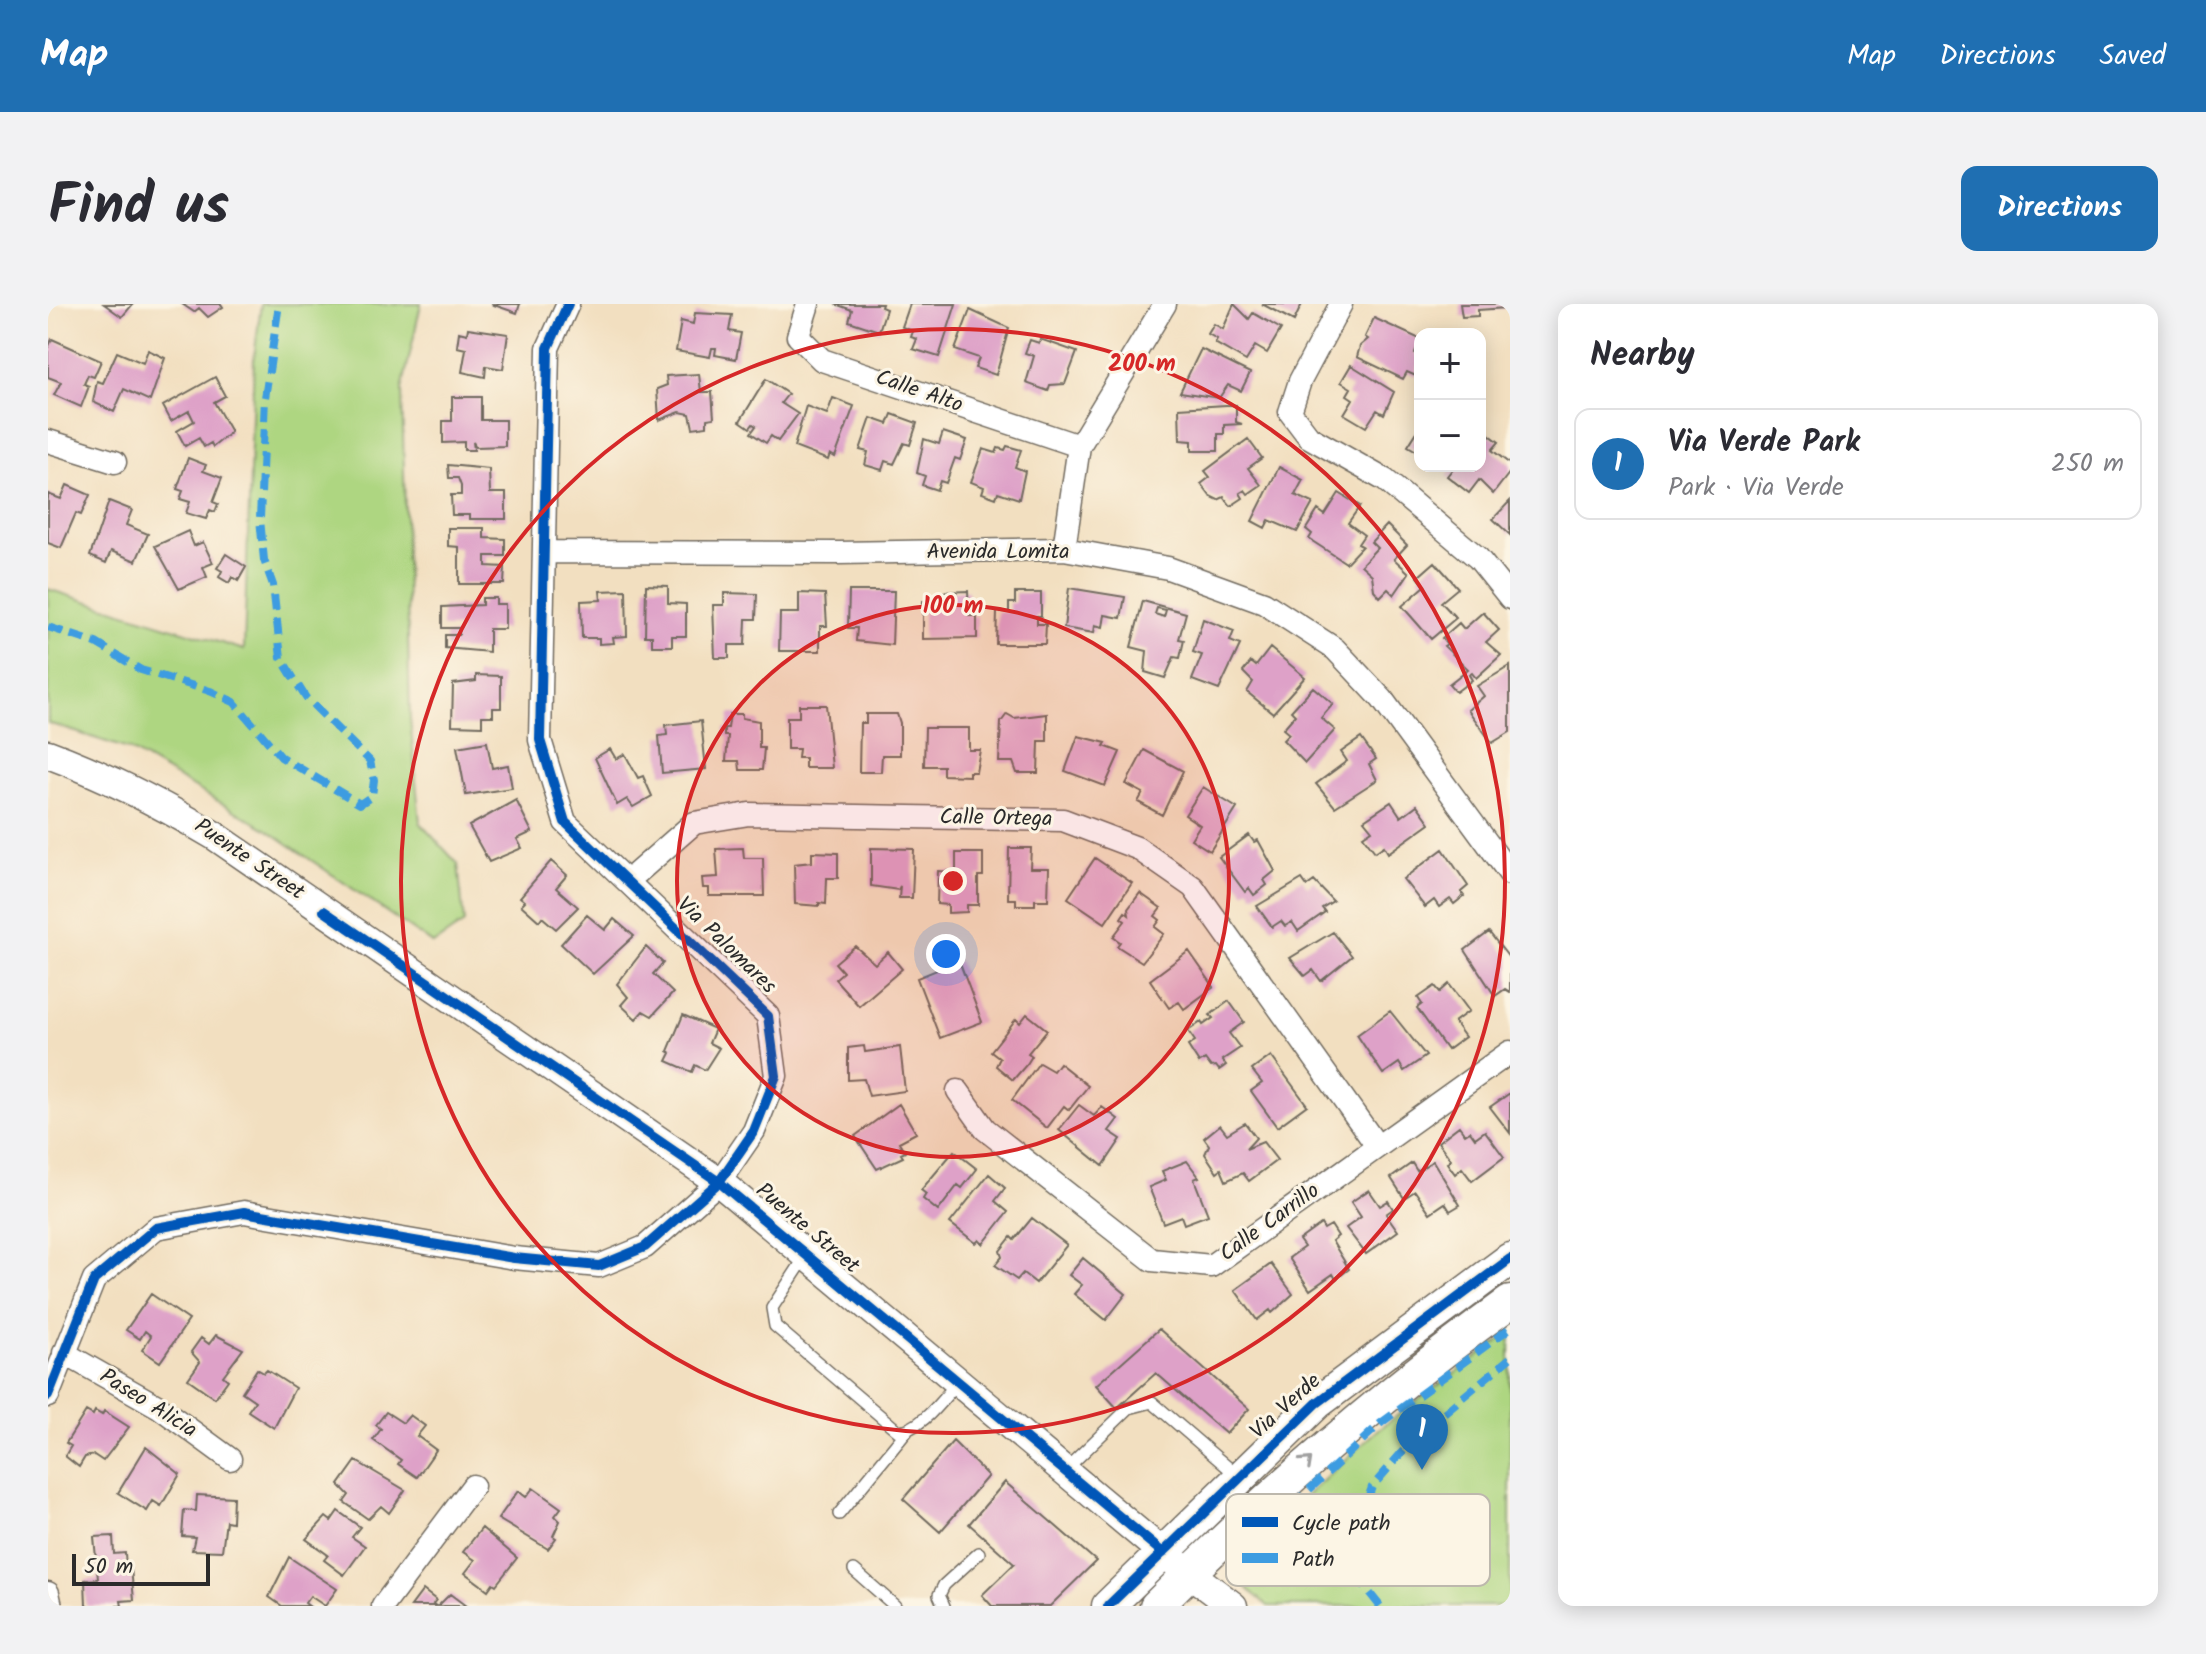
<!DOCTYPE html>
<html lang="en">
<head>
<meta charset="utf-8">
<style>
  body { margin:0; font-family:Kalam,sans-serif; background:#f2f2f3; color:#2b2b33 }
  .controls { position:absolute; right:24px; top:24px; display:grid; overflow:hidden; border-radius:16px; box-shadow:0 4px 20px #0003 }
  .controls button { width:72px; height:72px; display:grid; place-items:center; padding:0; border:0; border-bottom:2px solid #e1e1e2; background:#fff; color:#2b2b33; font:40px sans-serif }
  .scale { position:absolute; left:24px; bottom:20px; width:138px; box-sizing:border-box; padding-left:8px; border:4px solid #2b2b2b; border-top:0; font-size:22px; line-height:28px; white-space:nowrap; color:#2b2b2b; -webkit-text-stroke:6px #fcf5e5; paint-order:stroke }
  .you { position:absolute; left:898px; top:650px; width:28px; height:28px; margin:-20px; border:6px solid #fff; border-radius:50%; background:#1a73e8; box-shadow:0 0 0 12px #1a73e833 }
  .badge { display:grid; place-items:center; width:52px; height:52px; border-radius:50%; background:#1f6fb2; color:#fff; font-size:26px; font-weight:700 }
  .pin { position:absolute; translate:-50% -66px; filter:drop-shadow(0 2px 4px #0008) }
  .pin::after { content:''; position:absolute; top:42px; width:28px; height:24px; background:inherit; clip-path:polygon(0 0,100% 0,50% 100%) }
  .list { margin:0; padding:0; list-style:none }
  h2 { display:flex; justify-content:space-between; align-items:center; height:104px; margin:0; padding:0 32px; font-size:34px }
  h2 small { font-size:26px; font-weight:400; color:#7c7c81 }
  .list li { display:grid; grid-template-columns:52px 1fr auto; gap:24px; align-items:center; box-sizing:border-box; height:112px; margin:0 16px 16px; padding:0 16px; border:2px solid #e1e1e2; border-radius:16px }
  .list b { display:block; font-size:30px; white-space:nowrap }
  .list p { margin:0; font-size:26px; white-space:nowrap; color:#7c7c81 }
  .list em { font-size:26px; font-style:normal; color:#7c7c81 }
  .map { position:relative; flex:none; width:1462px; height:1302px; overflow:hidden; border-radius:16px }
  header { display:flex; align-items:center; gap:48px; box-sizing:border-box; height:112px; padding:0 40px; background:#1f6fb2; color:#fff }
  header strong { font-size:38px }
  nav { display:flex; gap:44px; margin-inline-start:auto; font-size:28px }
  .intro { display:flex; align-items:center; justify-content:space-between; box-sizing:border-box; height:192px; padding:0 48px }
  h1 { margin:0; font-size:56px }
  .button { padding:20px 36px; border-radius:16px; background:#1f6fb2; color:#fff; font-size:28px; font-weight:700 }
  main { display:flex; gap:48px; padding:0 48px }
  aside { flex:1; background:#fff; border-radius:16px; box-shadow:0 4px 20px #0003 }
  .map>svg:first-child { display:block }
  .green { fill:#aed681; stroke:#6c8056; stroke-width:2 }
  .building { fill:#dea1c8; fill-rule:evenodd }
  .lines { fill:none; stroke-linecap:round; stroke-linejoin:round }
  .service-casing { stroke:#716a5f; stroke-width:14 }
  .minor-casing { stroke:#716a5f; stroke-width:25 }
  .tertiary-casing { stroke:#716a5f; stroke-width:31 }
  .secondary-casing { stroke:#716a5f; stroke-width:35 }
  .service { stroke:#fff; stroke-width:11 }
  .minor { stroke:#fff; stroke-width:22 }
  .tertiary { stroke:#fff; stroke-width:28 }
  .secondary { stroke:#fff; stroke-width:32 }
  .quiet { stroke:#3d9ce1; stroke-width:8; stroke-dasharray:16 8; stroke-linecap:butt }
  .cycleway-casing { stroke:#fcf5e5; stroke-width:15 }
  .cycleway { stroke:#0057b8; stroke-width:10 }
  .oneway { stroke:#a0a0a0 }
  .ring { fill:none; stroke:#d62828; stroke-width:4 }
  .labels { text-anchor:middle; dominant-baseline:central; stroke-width:6; stroke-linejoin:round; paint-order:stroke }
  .street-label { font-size:22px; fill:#2b2b2b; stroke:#fcf5e5 }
  .key { fill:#fcf5e5; stroke:#bdb8ad; stroke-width:2 }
  .key-label { font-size:22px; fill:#2b2b2b }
  .centre { fill:#d62828; stroke:#fcf5e5; stroke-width:4 }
  .ring-label { font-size:24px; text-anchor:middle; font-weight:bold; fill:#d62828; stroke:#fcf5e5; stroke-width:6; stroke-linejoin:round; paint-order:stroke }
</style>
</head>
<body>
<header>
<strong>Map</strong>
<nav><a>Map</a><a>Directions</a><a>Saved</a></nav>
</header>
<div class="intro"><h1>Find us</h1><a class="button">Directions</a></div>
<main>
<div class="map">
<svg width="1462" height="1302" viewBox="0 0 1462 1302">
  <rect width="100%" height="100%" fill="#fcf5e5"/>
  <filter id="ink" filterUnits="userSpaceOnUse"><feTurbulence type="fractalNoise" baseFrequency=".0125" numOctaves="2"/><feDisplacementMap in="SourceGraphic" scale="16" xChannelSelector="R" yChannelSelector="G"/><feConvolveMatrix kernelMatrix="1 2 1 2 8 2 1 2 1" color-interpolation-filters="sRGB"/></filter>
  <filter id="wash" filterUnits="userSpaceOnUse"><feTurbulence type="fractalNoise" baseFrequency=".006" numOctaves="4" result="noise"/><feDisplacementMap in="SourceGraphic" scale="32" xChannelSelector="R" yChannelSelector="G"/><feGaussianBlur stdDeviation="1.8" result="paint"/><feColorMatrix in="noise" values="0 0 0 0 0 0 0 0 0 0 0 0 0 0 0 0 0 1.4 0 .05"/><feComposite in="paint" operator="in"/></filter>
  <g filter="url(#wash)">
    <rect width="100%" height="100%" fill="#f2dfc0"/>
    <path class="green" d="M213 0H373L354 86 362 414 372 519 410 560 416 619 385 640 218 525 80 445 0 419V285L196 346 206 54Z
      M1462 1029V1302H1220L1200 1285 1189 1266 1192 1253 1331 1125Z"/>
    <g id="blocks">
      <path class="building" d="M56 0H85L74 13Z
        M134 0H173L175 3 160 13 151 4 146 8Z
        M443 0H472L469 9Z
        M787 0H834L833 3 838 5 831 27 801 17 804 6Z
        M862 0H908L891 53 865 45 869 35 863 33 865 27 854 23Z
        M1186 0 1201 15 1205 9 1233 25 1219 49 1207 42 1198 57 1167 39 1169 35 1160 30 1166 20 1175 25Z
        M1214 0H1254L1246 17Z
        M1412 0H1457L1458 4 1430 6V12L1414 13Z
        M922 6 961 24 948 71 927 64 931 54 907 46Z
        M647 9 684 11 681 27 693 29 688 55 667 51 668 44H664L662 53 628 47 633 17 645 20Z
        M1326 14 1372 35 1367 50 1372 52 1368 72 1359 68 1355 75 1309 53 1312 42 1320 35 1317 33Z
        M420 24 460 30 455 65 438 62 437 73 414 68 418 45 409 43 411 28 419 30Z
        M4 35 53 57 46 73 40 71 36 80 41 82 33 103 6 91 13 78 0 73V44Z
        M992 35 1029 48 1017 80 1002 81 1000 87 978 79 986 52 977 49 982 36 991 39Z
        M1153 45 1202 69 1193 87 1180 81 1171 94 1132 88Z
        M100 46 117 54 102 97 76 85 66 108 45 98 49 77 55 79 69 48 95 59Z
        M1303 61 1346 88 1336 110 1329 106 1318 123 1296 110 1305 95 1299 91 1303 84 1293 78Z
        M651 70 653 88H664L666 114 659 115V122L645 124 642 110 632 108 611 116 609 85 619 81 618 72Z
        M167 73 177 92 166 98 183 128 165 143 163 139 156 143 151 134 137 142 129 127 146 117 141 107 123 117 115 102Z
        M718 75 740 90 733 99 750 110 730 137 723 132 718 139 703 129 708 122 705 120 702 124 692 117Z
        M404 93H433V116H457V142L428 143 425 138 426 146H416V138L395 139V117H404Z
        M785 94 806 102 787 153 782 150 780 156 746 143 758 102 779 110Z
        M1178 101H1188V118L1194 120 1176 121V130H1170V147H1144V137L1132 136 1131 104Z
        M844 110 869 119 862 141 856 139 846 160 837 157 834 166 817 161 820 148 812 146 823 114 840 120Z
        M1372 123V149L1360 142Z
        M895 128 919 136 912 156 907 154 898 179 892 177 889 186 874 181 877 172 869 169 876 135 891 140Z
        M1438 128 1451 138 1444 146 1462 160V168L1445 190 1431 176 1421 189 1399 172 1407 162H1432V136Z
        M1200 135 1214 154 1200 164 1213 181 1200 190 1197 186 1192 189 1195 194 1183 202 1176 193 1170 196 1162 192 1153 180 1162 173 1157 167Z
        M959 142 973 146 967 163 977 167 971 195 950 188 948 194 934 189 936 183 923 178 935 145 948 149 950 144 957 146Z
        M140 154 158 161 155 167 174 174 165 198 170 200 167 208 162 206 158 215 138 209 142 198 132 195 135 187 129 185Z
        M400 161 441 165 442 189H458V215H421V211H404L403 191H413V182L410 174H401Z
        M1231 163 1255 176 1247 191 1265 199 1249 228 1221 216 1217 224 1204 217Z
        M19 181 42 191 33 211 28 209 13 244 0 239V190L13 195Z
        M1291 189 1312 202 1300 219 1316 231 1310 240 1314 242 1298 259 1261 235 1264 230 1258 225 1270 206 1277 211Z
        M61 197 84 206 78 221 100 230 88 257 63 247 58 259 42 252Z
        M1462 197V231L1445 215Z
        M1339 221 1359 241 1346 255 1361 269 1346 291 1340 285 1332 293 1326 286 1324 271 1313 261 1329 244 1323 238Z
        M400 224H436V234L457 235V252H438V262L457 263 456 280H411V243L400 242Z
        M140 227 146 242 155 238 165 259 155 263 159 273 131 285 107 242Z
        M178 250 198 263 190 277 184 273 181 279 171 273 174 267 169 264Z
        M1387 258 1410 284 1393 298 1408 314 1383 335 1354 302 1377 282 1370 273Z
        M598 281 620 282V299L638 300V332H624V342H604V332H597Z
        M1021 284 1077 293 1073 314 1057 311 1055 323 1047 321 1046 329 1016 324Z
        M578 286 579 332 565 333 566 339 551 340V334H534L533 297 553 296 552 287Z
        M801 287H846L844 341 808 337 809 324H800Z
        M920 287 921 312H929V334L875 335V297L895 296V288Z
        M676 289 709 290 708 315H698L697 341H681V354H667L665 301H676Z
        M751 289 777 290 779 322H772V347H731L732 309H751Z
        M967 289H993V312H989V320H998L997 340H948L949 308H961V299H967Z
        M434 294H448V300H457V325H441V348L397 344V331H411V324H394V303L434 301Z
        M1095 297 1138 309 1131 335 1136 336 1132 354 1126 353 1117 374 1097 368 1099 347 1083 343ZM1109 304 1118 306 1116 313 1107 310Z
        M1435 308 1451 326 1438 338 1453 351 1428 374 1424 369 1421 371 1424 376 1408 388 1401 380 1420 365 1396 342 1399 340 1394 334 1411 319 1416 325Z
        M1155 315 1186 327 1182 337 1192 341 1171 386 1144 376 1154 351 1145 348Z
        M1222 344 1257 373 1225 409 1199 388 1205 378 1195 368 1203 358 1208 362Z
        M1462 362V428L1444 439 1420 406 1436 392 1429 382Z
        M428 371 453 372V404H445V412H434V422L404 421 405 380 428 377Z
        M1265 383 1285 400 1273 414 1287 426 1257 459 1235 436 1241 430 1235 425 1247 411 1243 407Z
        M751 401H778L784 464H757V454H750L751 445H739V413H751Z
        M682 410H694V414L711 417V444H716L714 466H692L691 457H678L680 432H676V424H680Z
        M818 410H849L852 419V451H834L833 468H811L812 419H818Z
        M959 410 966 414 999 410V437H991L990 469H969L965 458H951L953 418Z
        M653 417 658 465 614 469 611 432 619 431 618 421Z
        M877 424H921V446H932L928 468H921V472L895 471V462H876Z
        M1030 432 1058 439 1056 442 1072 448 1057 482 1017 467Z
        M1313 434 1328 455 1321 460 1329 476 1287 503 1268 480 1299 457 1293 448Z
        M439 438 444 464 460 461 464 484 418 491 409 443Z
        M562 445 568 455 577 450 590 474 595 472 604 492 585 503 579 495 569 501 547 454Z
        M1096 446 1135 467 1114 511 1090 498 1095 489 1078 480Z
        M1155 483 1189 504 1162 547 1143 535 1152 521 1137 511Z
        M468 496 484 528 469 535 474 544 441 558 421 522Z
        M1343 498 1353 513 1369 501 1382 519 1340 549 1336 542 1327 548 1315 532 1324 526 1316 516Z
        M1201 531 1206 538 1210 536 1227 567 1216 576 1219 581 1206 591 1201 584 1197 588 1171 553Z
        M695 544 696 554H715L716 592H661V584H655L654 574 670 573 668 545Z
        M823 544 866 545 864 594H851L852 582 850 586 823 582Z
        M961 544H983L982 564H1001L1000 596H987V601H968V595H960Z
        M1395 545 1420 582 1413 588 1416 592 1406 600 1402 595 1391 603 1386 596 1377 603 1355 575Z
        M764 548 790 549V574H779L778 600 771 599V602L747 600 746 560 764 558Z
        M908 549H935V572H930V601H919V608L900 609V601L889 600 890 567 908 568Z
        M1047 554 1084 579 1057 619 1020 594Z
        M503 557 519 571 508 584 530 603 508 625 494 613 491 617 473 601 477 597 472 593Z
        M1254 575 1259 582 1266 577 1285 597 1274 604 1277 608 1250 627 1244 618 1237 622 1233 617 1224 623 1209 602Z
        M1092 589 1113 604 1107 612 1112 616 1107 623 1116 630 1094 658 1069 642 1072 638 1065 633 1077 617 1073 614 1077 608 1081 611 1080 605Z
        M539 611 557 626 566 615 586 632 545 670 513 640Z
        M1285 628 1304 652 1273 677 1265 666 1257 672 1242 654Z
        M1441 628 1462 655V688L1457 685 1447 692 1417 646Z
        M807 642 827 660 840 648 854 665 811 702 787 675 795 668 787 659Z
        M598 643 615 659 605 670 625 689 604 712 595 707 588 715 573 701 580 693 569 680Z
        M1141 647 1166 683 1136 705 1131 698 1121 704 1102 676Z
        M911 657 934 718 892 734 869 674Z
        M1401 680 1421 707 1406 718 1417 733 1399 746 1369 704 1374 700 1370 694 1387 682 1392 688Z
        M1181 697 1196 718 1181 729 1192 744 1174 756 1178 761 1171 766 1168 762 1163 763 1157 755 1151 759 1140 742 1147 737 1140 727 1153 718 1155 721 1165 714 1162 711Z
        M1342 707 1378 752 1356 767 1351 759 1335 770 1309 731Z
        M979 710 999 726 980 749 984 752 979 760 965 776 948 762 952 754 943 747 968 715 972 719Z
        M635 711 667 725 661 739 671 744 657 766 647 761 644 768 619 757 623 749 620 747Z
        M816 742 817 748 852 743 857 787 821 792 816 775 800 776V744Z
        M1223 752 1259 801 1229 823 1203 787 1214 779 1204 766Z
        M991 759 1005 767 1011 759 1040 782 1021 806 1016 802 999 824 964 796Z
        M1462 789V829L1442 803Z
        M851 800 868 829 851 838 857 848 853 850 855 853 829 865 807 832Z
        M1031 801 1046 812 1054 803 1070 815 1061 827 1073 835 1055 862 1011 826Z
        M1197 819 1208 834 1198 845 1215 838 1229 856 1201 877 1195 869 1178 877 1173 865 1169 868 1157 850 1161 841 1156 834 1172 821 1179 830Z
        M1411 822 1417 830 1422 827 1427 834 1437 827 1456 853 1424 877 1414 864 1407 870 1399 859 1403 856 1390 838Z
        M906 847 929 865 914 884 910 881 890 907 875 895 878 890 873 886Z
        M1139 857 1151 873 1146 875 1160 911 1136 920 1133 912 1115 919 1101 883 1118 876 1114 867Z
        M1385 857 1412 901 1402 907 1397 899 1382 909 1367 887 1356 894 1343 874 1364 859 1369 867Z
        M941 870 957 884 947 897 960 908 935 940 931 936 928 939 902 919Z
        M1321 886 1332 902 1340 897 1345 905 1338 910 1350 927 1318 950 1298 924 1313 913 1303 898Z
        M984 914 1019 941 988 979 975 969 969 976 947 961 954 953 952 947 963 933 966 936Z
        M1273 920 1276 925 1283 921 1290 932 1284 937 1301 965 1288 975 1285 970 1262 986 1241 954 1256 943 1251 936Z
        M1035 954 1078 990 1058 1016 1026 990 1034 981 1021 971Z
        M1223 960 1245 990 1224 1009 1222 1006 1209 1016 1187 986Z
        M103 990 141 1016 112 1058 94 1046 103 1032 97 1027 92 1035 78 1026Z
        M1111 1025 1201 1105 1178 1130 1108 1069 1069 1104 1048 1081Z
        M168 1031 195 1045 175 1072 180 1076 167 1094 140 1075 152 1058 143 1048 153 1034 161 1040Z
        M209 1065 216 1069 219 1066 247 1084 226 1124 200 1107 207 1097 194 1088Z
        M38 1107 45 1111 47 1107 54 1111 56 1107 81 1123 55 1157 46 1151 37 1153 31 1163 17 1152 23 1142 18 1139Z
        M338 1108 355 1119 362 1111 377 1122 369 1132 388 1146 369 1173 350 1160 353 1156 325 1136 333 1125 328 1121Z
        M905 1137 940 1172 892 1228 855 1195Z
        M98 1143 132 1170 113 1202 105 1197 99 1207 70 1189Z
        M308 1157 357 1186 341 1209 333 1202 320 1215 296 1198 301 1191 291 1181Z
        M957 1178 1048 1257 1002 1302H944L934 1291 966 1260 921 1220Z
        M485 1184 513 1204 507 1212 512 1217 505 1232 508 1234 500 1245 450 1215 470 1187 478 1193Z
        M149 1191 185 1193 184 1218 178 1217 174 1247 144 1246 147 1233 134 1232 136 1206 148 1207Z
        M290 1207 312 1223 304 1233 317 1242 296 1271 276 1256 280 1251 258 1235 278 1213 283 1217Z
        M434 1224 469 1254 448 1281 445 1279 440 1286 417 1269 427 1256 415 1248Z
        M65 1232 66 1250 77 1249 78 1264H83L86 1296 73 1297 74 1302H38L37 1276 50 1275 46 1233Z
        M241 1253 289 1285 277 1302 262 1292 257 1299 261 1302H234L221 1293Z
        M375 1286 388 1296 385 1300 388 1302H363Z
        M402 1290 418 1302H390Z"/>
    </g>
  </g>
  <g filter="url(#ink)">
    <use href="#blocks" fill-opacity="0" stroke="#716a5f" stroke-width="2"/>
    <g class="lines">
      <g class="service-casing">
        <path id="service" d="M758 952 724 1004 727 1022 850 1127C873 1127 895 1094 910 1078
          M1017 1166 1081 1104 1104 1098 1191 1173
          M791 1210 859 1127
          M806 1266 847 1302
          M896 1302 891 1291 896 1281 931 1249"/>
      </g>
      <g class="minor-casing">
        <path id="minor" d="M760 0 750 32 774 56 1031 142
          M1293 0 1252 77 1242 108 1261 133 1337 176 1430 254 1462 294
          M0 137 67 158
          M1016 245 1031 142 1117 0
          M498 248 791 249 1016 245 1120 264 1216 299 1287 345 1334 395 1462 570
          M581 576 646 519 701 510 1015 516 1089 544 1145 583 1329 842
          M910 787 937 825 1104 956 1163 962 1462 748
          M16 1049 111 1103 182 1155
          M0 1092 46 976 108 924 196 908 466 954 551 962 597 943 671 878 706 827 728 772 720 712 517 518 492 436 500 44 520 0
          M0 1289 3 1302
          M335 1302 425 1182"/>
      </g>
      <g class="tertiary-casing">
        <path id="tertiary" d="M0 450C59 472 113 500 167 532L671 878 1115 1249 1185 1302"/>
      </g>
      <g class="secondary-casing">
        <path id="secondary" d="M1060 1302 1269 1099 1462 955
          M1108 1302C1219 1191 1335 1090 1462 998"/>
      </g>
      <use href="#service" class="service"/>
      <use href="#minor" class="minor"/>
      <use href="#tertiary" class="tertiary"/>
      <use href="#secondary" class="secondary"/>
      <path class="quiet" d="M0 323 48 339 93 366 162 387 186 398 233 453 312 500 324 492 326 476 322 457 258 394 233 354 225 281 216 256 212 215 217 94 231 0
        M1191 1251 1333 1119 1462 1024
        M1332 1302 1297 1258 1324 1183 1368 1132 1462 1054"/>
      <g class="cycleway-casing">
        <path id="cycleway" d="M276 607 671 878 1115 1249
          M0 1092 46 976 108 924 196 908 466 954 551 962 597 943 671 878 706 827 728 772 720 712 517 518 492 436 500 44 520 0
          M1060 1302 1269 1099 1462 955"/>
      </g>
      <use href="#cycleway" class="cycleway"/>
    </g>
    <defs><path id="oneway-chevron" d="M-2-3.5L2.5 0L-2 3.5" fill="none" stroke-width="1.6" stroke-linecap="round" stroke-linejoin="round" transform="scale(2)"/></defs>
    <use class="oneway" href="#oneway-chevron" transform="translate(1259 1158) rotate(-43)"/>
  </g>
  <circle cx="905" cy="577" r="276" fill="#d62828" fill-opacity=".12"/>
  <g class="ring">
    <circle cx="905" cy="577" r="276"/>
    <circle cx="905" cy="577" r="552"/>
  </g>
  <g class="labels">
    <g class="street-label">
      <text transform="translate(871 88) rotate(19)">Calle Alto</text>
      <text x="950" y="248">Avenida Lomita</text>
      <text transform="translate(948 515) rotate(1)">Calle Ortega</text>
      <text transform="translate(201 556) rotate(34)">Puente Street</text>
      <text transform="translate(678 642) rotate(44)">Via Palomares</text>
      <text transform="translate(1222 919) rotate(-36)">Calle Carrillo</text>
      <text transform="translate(759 925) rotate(40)">Puente Street</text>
      <text transform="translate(100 1100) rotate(32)">Paseo Alicia</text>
      <text transform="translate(1238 1103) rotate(-42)">Via Verde</text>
    </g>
  </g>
  <rect x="1178" y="1190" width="264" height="92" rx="12" class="key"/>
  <rect x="1194" y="1213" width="36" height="10" fill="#0057b8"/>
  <rect x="1194" y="1249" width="36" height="10" fill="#3d9ce1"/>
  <g class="key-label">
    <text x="1244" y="1226">Cycle path</text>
    <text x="1244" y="1262">Path</text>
  </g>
  <circle cx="905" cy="577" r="12" class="centre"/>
  <g class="ring-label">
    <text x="1094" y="67">200 m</text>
    <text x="905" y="309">100 m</text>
  </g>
</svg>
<div class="controls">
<button>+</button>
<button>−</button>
</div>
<div class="scale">50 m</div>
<div class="you"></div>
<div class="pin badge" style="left:1374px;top:1166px">1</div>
</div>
<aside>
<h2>Nearby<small></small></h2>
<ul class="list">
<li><span class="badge">1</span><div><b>Via Verde Park</b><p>Park · Via Verde</p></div><em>250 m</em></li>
</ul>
</aside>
</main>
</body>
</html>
